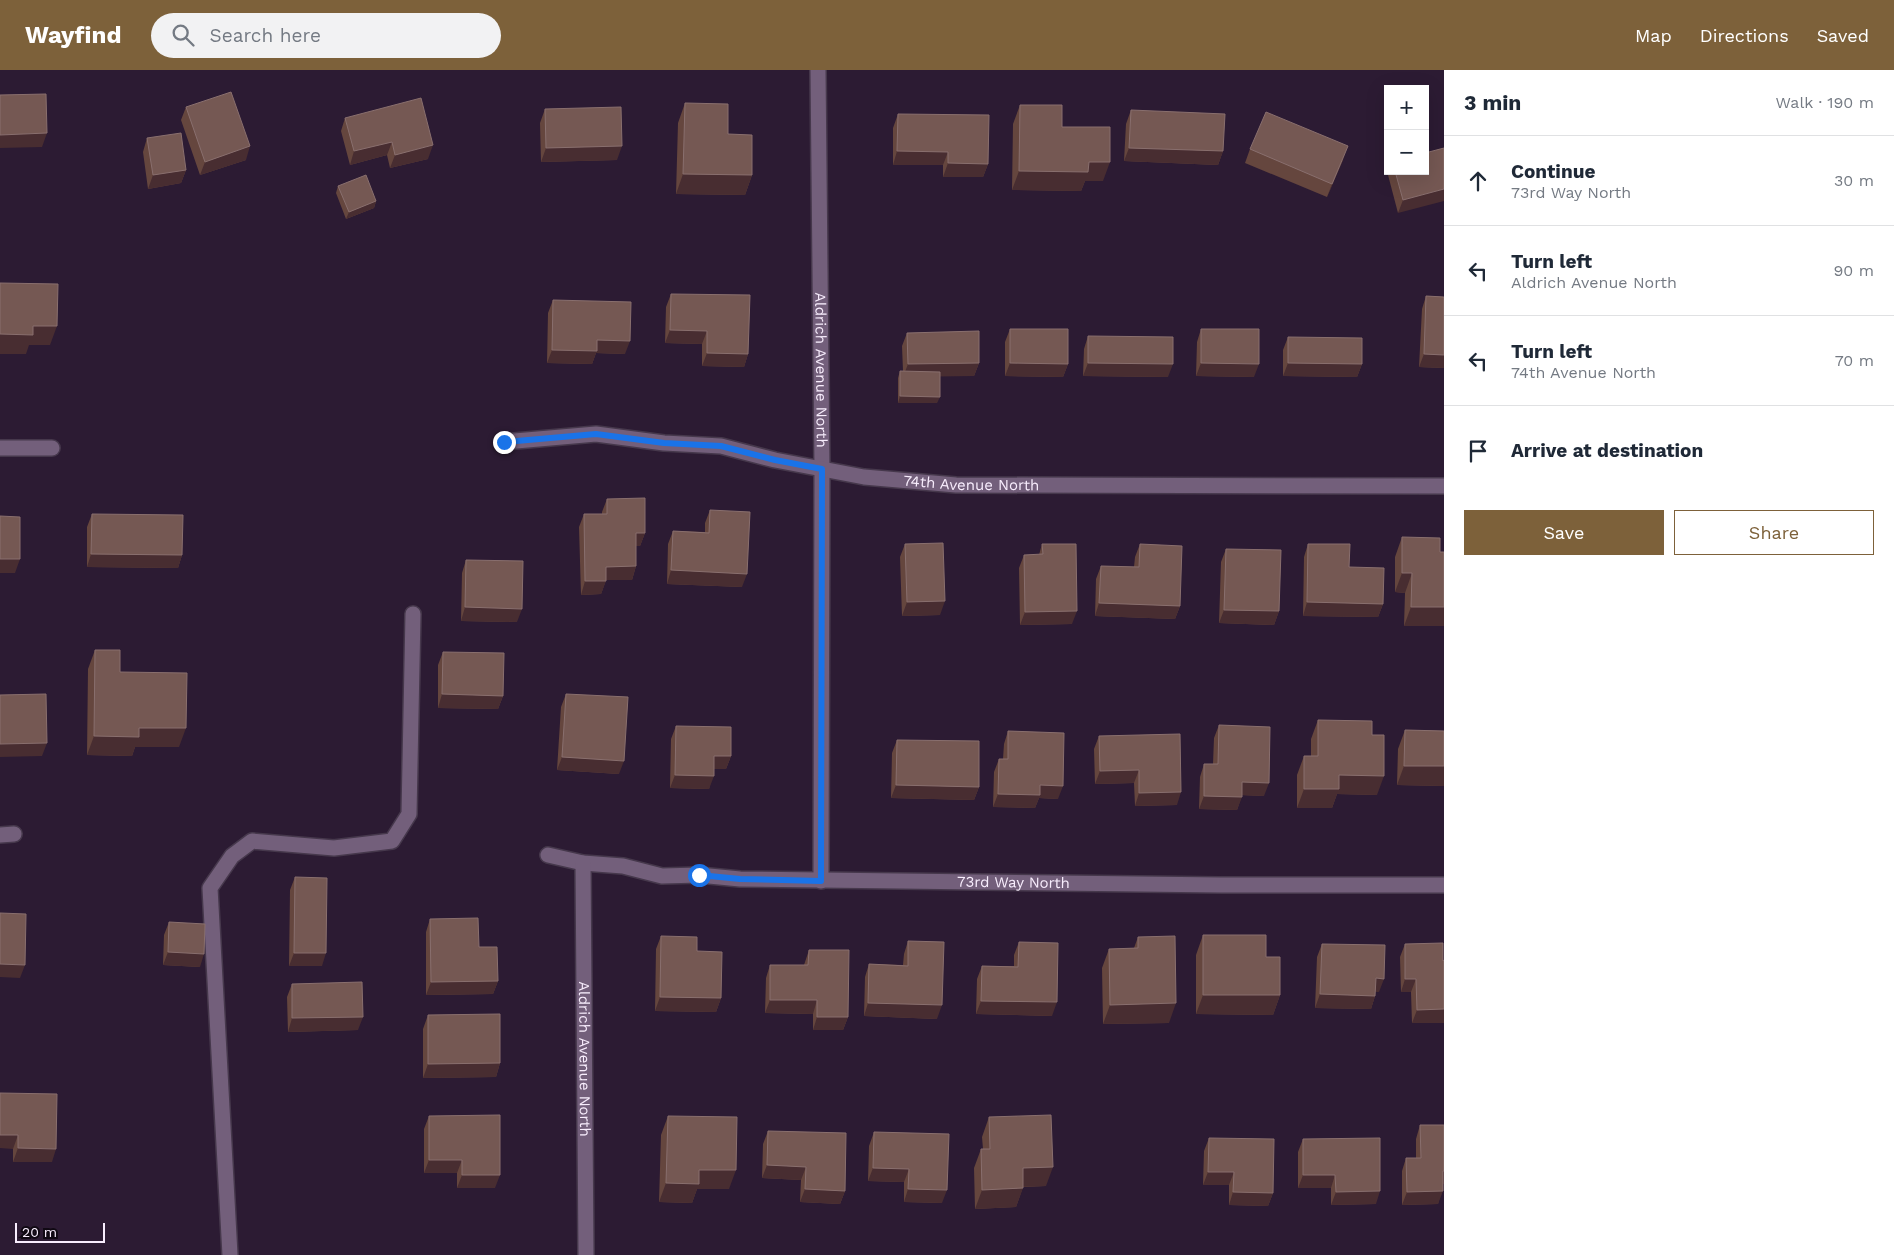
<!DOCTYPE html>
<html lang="en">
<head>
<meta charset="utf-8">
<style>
  body { margin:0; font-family:"Work Sans",sans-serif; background:#f2f2f3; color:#1f2937 }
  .controls { position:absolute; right:15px; top:15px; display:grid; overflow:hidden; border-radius:0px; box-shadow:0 5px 20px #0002 }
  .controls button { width:45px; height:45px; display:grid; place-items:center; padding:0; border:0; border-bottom:1px solid #e0e1e3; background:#fff; color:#1f2937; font:25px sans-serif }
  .scale { position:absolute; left:15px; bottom:12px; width:90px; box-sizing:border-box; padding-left:5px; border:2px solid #f8edfd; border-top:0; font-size:14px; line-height:18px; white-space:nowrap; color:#f8edfd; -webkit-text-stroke:4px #100913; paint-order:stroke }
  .stop { position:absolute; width:15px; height:15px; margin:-11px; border:4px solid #1a73e8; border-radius:50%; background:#fff }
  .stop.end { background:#1a73e8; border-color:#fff; box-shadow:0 1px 5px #0008 }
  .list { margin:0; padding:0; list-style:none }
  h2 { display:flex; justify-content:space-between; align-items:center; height:65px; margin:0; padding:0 20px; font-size:21px }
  h2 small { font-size:16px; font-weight:400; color:#747a83 }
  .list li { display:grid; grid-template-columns:32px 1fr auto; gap:15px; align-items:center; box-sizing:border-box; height:90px; padding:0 20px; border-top:1px solid #e0e1e3 }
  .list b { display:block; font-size:19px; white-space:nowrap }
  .list p { margin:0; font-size:16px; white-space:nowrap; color:#747a83 }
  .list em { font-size:16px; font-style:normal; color:#747a83 }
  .actions { display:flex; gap:10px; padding:15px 20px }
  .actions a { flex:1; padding:11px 0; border:1px solid #7d613a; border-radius:0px; text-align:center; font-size:18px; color:#7d613a }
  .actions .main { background:#7d613a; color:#fff }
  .icon { flex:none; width:28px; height:28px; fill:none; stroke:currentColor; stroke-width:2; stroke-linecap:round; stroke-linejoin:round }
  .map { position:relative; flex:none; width:1444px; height:1185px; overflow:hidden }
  header { display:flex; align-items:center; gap:30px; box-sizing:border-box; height:70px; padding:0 25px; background:#7d613a; color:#fff }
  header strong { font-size:24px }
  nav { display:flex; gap:28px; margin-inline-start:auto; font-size:18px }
  .search { width:350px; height:45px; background:#f2f2f3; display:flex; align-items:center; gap:12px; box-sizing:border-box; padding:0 18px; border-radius:28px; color:#747a83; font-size:19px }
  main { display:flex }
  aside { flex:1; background:#fff }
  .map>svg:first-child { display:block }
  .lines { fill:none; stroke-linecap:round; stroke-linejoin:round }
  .service-casing { stroke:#46384c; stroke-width:18 }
  .minor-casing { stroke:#46384c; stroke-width:18 }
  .service { stroke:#735f7b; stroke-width:15 }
  .minor { stroke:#735f7b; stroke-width:15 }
  .wall { fill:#65463e }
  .shaded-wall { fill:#482d31 }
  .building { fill:#755853; stroke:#896f6e }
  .route { stroke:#1a73e8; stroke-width:6 }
  .labels { text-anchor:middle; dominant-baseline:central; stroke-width:4; stroke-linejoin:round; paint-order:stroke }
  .street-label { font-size:15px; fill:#f8edfd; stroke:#100913 }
</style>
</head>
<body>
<header>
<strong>Wayfind</strong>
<div class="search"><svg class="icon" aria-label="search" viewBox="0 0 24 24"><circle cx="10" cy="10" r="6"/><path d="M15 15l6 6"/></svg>Search here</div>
<nav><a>Map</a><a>Directions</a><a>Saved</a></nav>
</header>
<main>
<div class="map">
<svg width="1444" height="1185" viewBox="0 0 1444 1185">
  <rect width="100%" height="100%" fill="#2c1b33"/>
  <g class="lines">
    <g class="service-casing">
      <path id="service" d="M230 1185 210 818 232 786 252 771 334 778 392 771 409 744 413 544"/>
    </g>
    <g class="minor-casing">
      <g id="minor">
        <path id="s1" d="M818 0 822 399 821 811"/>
        <path id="s2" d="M504 372 596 364 664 373 721 376 775 390 864 407 956 415 1444 416"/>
        <path d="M0 378H52"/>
        <path d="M0 765 14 764"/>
        <path id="s3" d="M548 785 583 793 623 796 662 806 699 805 740 809 1221 815H1444"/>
        <path id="s4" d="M583 793 586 1185"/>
      </g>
    </g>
    <use href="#service" class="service"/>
    <use href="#minor" class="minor"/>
  </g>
  <path class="wall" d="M685 33 728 64 752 105 745 125 676 124 678 53Z
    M1020 35 1062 57 1103 111H1085L1081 121 1012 120 1013 54Z
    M186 37 246 90 200 105 181 50Z
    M545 39 617 90 541 92 540 53Z
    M1131 40 1223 81 1218 95 1124 91 1126 54Z
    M898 44 988 94 983 107H943V95H893V58Z
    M345 48 428 89 390 98 387 85 350 95 341 61Z
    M147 68 186 100 181 113 148 119 143 82Z
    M1250 79 1343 90 1327 127 1245 93Z
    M1389 101H1425L1398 143 1388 105Z
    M338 116 376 131 374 138 346 149 336 123Z
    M671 224 748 284 744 297 702 296V274L665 273 666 237Z
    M1426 226 1444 227V298L1419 297 1422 239Z
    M553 230 625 284 596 283 592 294 547 293 548 243Z
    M1010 259 1068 294 1063 307 1005 306V272Z
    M1201 259 1254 307 1196 306 1197 272Z
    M907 263 979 293 974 306H940L937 333H898V308L900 301H903L902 276Z
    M1088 266 1168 307 1083 306 1084 279Z
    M1288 267 1362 294 1357 307 1283 306V280Z
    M607 429 645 463 640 476H636V496L632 510H606L601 524 581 525 579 457 584 444H602V442Z
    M710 440 742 517 667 514 668 474 673 461 705 462V453Z
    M92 444 182 485 178 498 87 497V457Z
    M1402 467 1440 482H1444V556H1404L1405 523 1395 522V487Z
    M905 474 940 545 902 546 900 487Z
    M1042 474 1072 554 1020 555 1019 498 1024 485H1039Z
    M1140 474 1180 536 1175 549 1095 546 1096 509 1101 496 1134 497 1135 487Z
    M1308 474 1349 497 1383 534 1378 547 1303 546 1304 487Z
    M1226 479 1279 541 1274 555 1219 553 1221 492Z
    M466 490 517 552 461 551 462 503Z
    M95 580 120 602 179 677H135L132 686 87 685 88 599Z
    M443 582 503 626 498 639 438 638V595Z
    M566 624 619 704 557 700 561 637Z
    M1318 650 1372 665 1377 725 1337 724 1332 738H1297V705L1304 686H1311V669Z
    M1219 655 1264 726 1242 725 1237 740 1199 739 1200 707 1204 694H1213L1214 668Z
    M676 656 731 686 726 699H714L709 719 670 718 671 669Z
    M1405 660 1444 661V739V716L1397 715 1398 679Z
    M1008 661 1058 729 1039 728 1035 738 993 737 994 702 999 689H1003L1004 674Z
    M1099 666 1177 735 1135 736 1134 713 1095 714 1094 679Z
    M897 670 979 717 974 730 891 728 892 683Z
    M295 807 322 896H289L290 820Z
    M430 849 479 877 498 911 493 924 426 925V862Z
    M169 852 200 897 163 895 164 865Z
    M1203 865 1266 887 1280 925 1273 945 1196 944V885Z
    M661 866 697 881 721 928 716 942 655 941 656 879Z
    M1138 867 1169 953 1103 954 1102 898 1109 879 1134 878Z
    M908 871 937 949 864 946 865 907 869 894 903 895 904 884Z
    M1019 872 1052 946 976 944 977 909 982 896H1014V885Z
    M1322 874 1379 922 1375 921V926L1371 939 1315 938 1317 887Z
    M1405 874 1444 890V953H1412L1411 922H1401L1400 887Z
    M809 880 848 947 843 960H813V944L765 943 766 908 770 895H804Z
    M292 914 358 960 288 962 287 927Z
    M428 945 500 993 496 1007 423 1008V959Z
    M0 1023 52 1092H13V1079Z
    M429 1046 495 1118H457V1103H424V1059Z
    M668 1046 729 1119H697L692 1133 659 1132 661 1065Z
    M989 1047 1046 1116 1023 1117 1016 1137 975 1139 974 1098 981 1079H983L982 1067Z
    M1420 1055 1444 1114H1443L1438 1134 1402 1135V1101L1406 1088H1416V1069Z
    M768 1061 845 1121 840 1134 800 1132 801 1110 762 1108 763 1074Z
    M874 1062 942 1133 904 1132V1112L868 1111 869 1076Z
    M1209 1068 1273 1123 1268 1136 1229 1135V1115H1203L1204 1081Z
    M1303 1069 1376 1134 1331 1135V1118H1298V1082Z"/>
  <path class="shaded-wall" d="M47 63 42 77 0 78V65Z
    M392 72 387 85 350 95 354 81Z
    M433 75 428 89 390 98 395 85Z
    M250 76 246 90 200 105 205 92Z
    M622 76 617 90 541 92 546 78Z
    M1348 76 1343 90 1327 127 1332 114Z
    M1129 78 1223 81 1218 95 1124 91Z
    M897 81 948 82 943 95H893Z
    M1089 92H1110L1103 111H1085L1081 121 1012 120 1019 101Z
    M948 93 988 94 983 107H943Z
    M186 100 181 113 148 119 153 105Z
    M683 104 752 105 745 125 676 124Z
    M1444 119V131L1398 143 1403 130Z
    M376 131 374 138 346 149 349 142Z
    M33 256H57L50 275H29L26 284H0V264Z
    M670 260 707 261 702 274 665 273Z
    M597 270 630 271 625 284 596 283 592 294 547 293 552 280Z
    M707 283 748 284 744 297 702 296Z
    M1424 284 1444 285V298L1419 297Z
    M979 293 974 306 903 307 908 294Z
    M1010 293 1068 294 1063 307 1005 306Z
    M1088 293 1173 294 1168 307 1083 306Z
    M1201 293 1259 294 1254 307 1196 306Z
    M1288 293 1362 294 1357 307 1283 306Z
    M900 326 940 327 937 333H898Z
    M636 463H645L640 476H631Z
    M91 484 182 485 178 498 87 497Z
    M0 489H20L15 503H0Z
    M636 496 632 510H601L606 497Z
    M671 500 747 504 742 517 667 514Z
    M1402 503H1412L1405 523 1395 522Z
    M585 511H606L601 524 581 525Z
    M945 531 940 545 902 546 907 532Z
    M1307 532 1383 534 1378 547 1303 546Z
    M1099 533 1180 536 1175 549 1095 546Z
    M465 537 522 539 517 552 461 551Z
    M1411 537H1444V556H1404Z
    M1224 540 1279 541 1274 555 1219 553Z
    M1077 541 1072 554 1020 555 1025 542Z
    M442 624 503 626 498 639 438 638Z
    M139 658H186L179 677H135L132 686 87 685 94 666Z
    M47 673 42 686 0 687V674Z
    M714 686H731L726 699H709Z
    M562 687 624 691 619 704 557 700Z
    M1404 696H1444V716L1397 715Z
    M1139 700 1134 713 1095 714 1100 701Z
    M675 705 714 706 709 719 670 718Z
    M1339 705 1384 706 1377 725 1337 724 1332 738H1297L1304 719Z
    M1242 712 1269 713 1264 726 1237 725Z
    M896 715 979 717 974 730 891 728Z
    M1040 715 1063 716 1058 729 1039 728 1035 738 993 737 998 724Z
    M1181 722 1177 735 1135 736 1139 723Z
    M1204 726 1242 727 1237 740 1199 739Z
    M168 882 204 884 200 897 163 895Z
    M294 883H326L322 896H289Z
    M0 894 25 895 20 908 0 907Z
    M1376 908 1384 909 1379 922 1371 921Z
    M1405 909H1416L1411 922H1401Z
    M498 911 493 924 426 925 431 912Z
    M1320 924 1375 926 1371 939 1315 938Z
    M1203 925H1280L1273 945 1196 944Z
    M660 927 721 928 716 942 655 941Z
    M770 930H817L813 944 765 943Z
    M981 931 1057 932 1052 946 976 944Z
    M868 933 942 935 937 949 864 946Z
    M1176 933 1169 953 1103 954 1110 935Z
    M1444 939V953H1412L1417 940Z
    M363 947 358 960 288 962 292 948Z
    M817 947H848L843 960H813Z
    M500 993 496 1007 423 1008 428 994Z
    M0 1065H18L13 1079 0 1078Z
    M18 1078 56 1079 52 1092H13Z
    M429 1090H462L457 1103H424Z
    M767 1095 806 1097 801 1110 762 1108Z
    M1053 1097 1046 1116 1016 1117 1023 1098Z
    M873 1098 909 1099 904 1112 868 1111Z
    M699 1100H736L729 1119H697L692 1133 659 1132 666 1113Z
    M1443 1101H1444V1114H1438Z
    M1208 1102H1234L1229 1115H1203Z
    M462 1105H500L495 1118H457Z
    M1303 1105H1335L1331 1118H1298Z
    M1023 1118 1016 1137 975 1139 982 1120Z
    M805 1119 845 1121 840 1134 800 1132Z
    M908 1119 947 1120 942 1133 904 1132Z
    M1380 1121 1376 1134 1331 1135 1336 1122Z
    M1443 1121 1438 1134 1402 1135 1407 1122Z
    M1233 1122 1273 1123 1268 1136 1229 1135Z"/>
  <path class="building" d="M231 22 250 76 205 92 186 37Z
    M46 24 47 63 0 65V25Z
    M421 28 433 75 395 85 392 72 354 81 345 48Z
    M685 33 728 34V64L752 65V105L683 104Z
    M1020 35H1062V57H1110V92H1089L1088 102 1019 101Z
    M621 37 622 76 546 78 545 39Z
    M1131 40 1225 44 1223 81 1129 78Z
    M1266 42 1348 76 1332 114 1250 79Z
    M898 44 989 45 988 94 948 93V82L897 81Z
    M181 63 186 100 153 105 147 68Z
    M1444 78V119L1403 130 1395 101H1425V83Z
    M366 105 376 131 349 142 338 116Z
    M0 213 58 214 57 256H33V265L0 264Z
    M671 224 750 225 748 284 707 283V261L670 260Z
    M1426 226 1444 227V285L1424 284Z
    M553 230 631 232 630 271 597 270V281L552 280Z
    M1010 259H1068V294L1010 293Z
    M1201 259H1259V294L1201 293Z
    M979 261V293L908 294 907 263Z
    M1088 266 1173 267V294L1088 293Z
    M1288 267 1362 268V294L1288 293Z
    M900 301 940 302V327L900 326Z
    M645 428V463H636V496L606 497V511H585L584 444H607V429Z
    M710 440 750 442 747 504 671 500 673 461 709 463Z
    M92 444 183 445 182 485 91 484Z
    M0 446 20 447V489H0Z
    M1402 467 1440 468V482H1444V537H1411L1412 503H1402Z
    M943 473 945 531 907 532 905 474Z
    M1042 474H1076L1077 541 1025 542 1024 485 1043 484Z
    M1140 474 1182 476 1180 536 1099 533 1101 496 1139 497Z
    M1308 474H1350L1349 497 1384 498 1383 534 1307 532Z
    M1226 479 1281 480 1279 541 1224 540Z
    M466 490 523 491 522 539 465 537Z
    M95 580H120V602L187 603 186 658H139V667L94 666Z
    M443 582 504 583 503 626 442 624Z
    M46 624 47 673 0 674V625Z
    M566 624 628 627 624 691 562 687Z
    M1318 650 1372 651V665H1384V706L1339 705V719H1304V686H1318Z
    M1219 655 1270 657 1269 713 1242 712V727L1204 726V694H1218Z
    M676 656 731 657V686H714V706L675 705Z
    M1405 660 1444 661V696H1404Z
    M1008 661 1064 663 1063 716 1040 715V725L998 724 999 689H1008Z
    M1180 664 1181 722 1139 723V700L1100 701 1099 666Z
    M897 670 979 671V717L896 715Z
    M295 807 327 808 326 883H294Z
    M0 843 26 844 25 895 0 894Z
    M478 848 479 877H497L498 911 431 912 430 849Z
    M169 852 205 854 204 884 168 882Z
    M1203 865H1266V887H1280V925H1203Z
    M661 866 697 867V881L722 882 721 928 660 927Z
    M1175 866 1176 933 1110 935 1109 879 1138 878V867Z
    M908 871 944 872 942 935 868 933 869 894 908 896Z
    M1019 872 1058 873 1057 932 981 931 982 896 1018 897Z
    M1443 873V891L1444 890V939L1417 940 1416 909H1405V874Z
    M1322 874 1385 875 1384 909 1376 908 1375 926 1320 924Z
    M809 880H849L848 947H817V930H770V895H808Z
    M362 912 363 947 292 948V914Z
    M500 944V993L428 994V945Z
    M0 1023 57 1024 56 1079 18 1078V1065H0Z
    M500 1045V1105H462V1090H429V1046Z
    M1051 1045 1053 1097 1023 1098V1118L982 1120 981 1079H990L989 1047Z
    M668 1046 737 1047 736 1100H699V1114L666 1113Z
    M1420 1055H1444V1101H1443V1121L1407 1122 1406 1088H1421Z
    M768 1061 846 1063 845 1121 805 1119 806 1097 767 1095Z
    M874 1062 949 1064 947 1120 908 1119 909 1099 873 1098Z
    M1209 1068 1274 1069 1273 1123 1233 1122 1234 1102H1208Z
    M1380 1068V1121L1336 1122 1335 1105H1303V1069Z"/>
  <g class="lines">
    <path class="route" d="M504 372 596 364 664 373 721 376 775 390 822 399 821 811 740 809 699 805"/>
  </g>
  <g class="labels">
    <g class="street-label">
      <text stroke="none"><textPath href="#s1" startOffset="300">Aldrich Avenue North</textPath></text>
      <text stroke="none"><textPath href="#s2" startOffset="472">74th Avenue North</textPath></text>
      <text stroke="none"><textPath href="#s3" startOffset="468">73rd Way North</textPath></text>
      <text stroke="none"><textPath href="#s4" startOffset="196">Aldrich Avenue North</textPath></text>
    </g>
  </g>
</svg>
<div class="controls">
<button>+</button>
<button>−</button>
</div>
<div class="scale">20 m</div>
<div class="stop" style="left:699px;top:805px"></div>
<div class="stop end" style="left:504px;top:372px"></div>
</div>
<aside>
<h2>3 min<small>Walk · 190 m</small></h2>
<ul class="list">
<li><svg class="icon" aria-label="ahead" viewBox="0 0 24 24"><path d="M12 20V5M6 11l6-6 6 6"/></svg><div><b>Continue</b><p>73rd Way North</p></div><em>30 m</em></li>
<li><svg class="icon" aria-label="left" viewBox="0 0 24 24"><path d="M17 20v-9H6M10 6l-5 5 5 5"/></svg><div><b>Turn left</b><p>Aldrich Avenue North</p></div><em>90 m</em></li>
<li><svg class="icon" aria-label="left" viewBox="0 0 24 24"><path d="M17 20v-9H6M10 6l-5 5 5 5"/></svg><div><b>Turn left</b><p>74th Avenue North</p></div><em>70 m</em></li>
<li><svg class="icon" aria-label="arrive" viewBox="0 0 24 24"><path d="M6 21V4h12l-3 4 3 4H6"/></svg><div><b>Arrive at destination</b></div></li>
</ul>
<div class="actions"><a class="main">Save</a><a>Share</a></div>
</aside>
</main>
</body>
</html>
